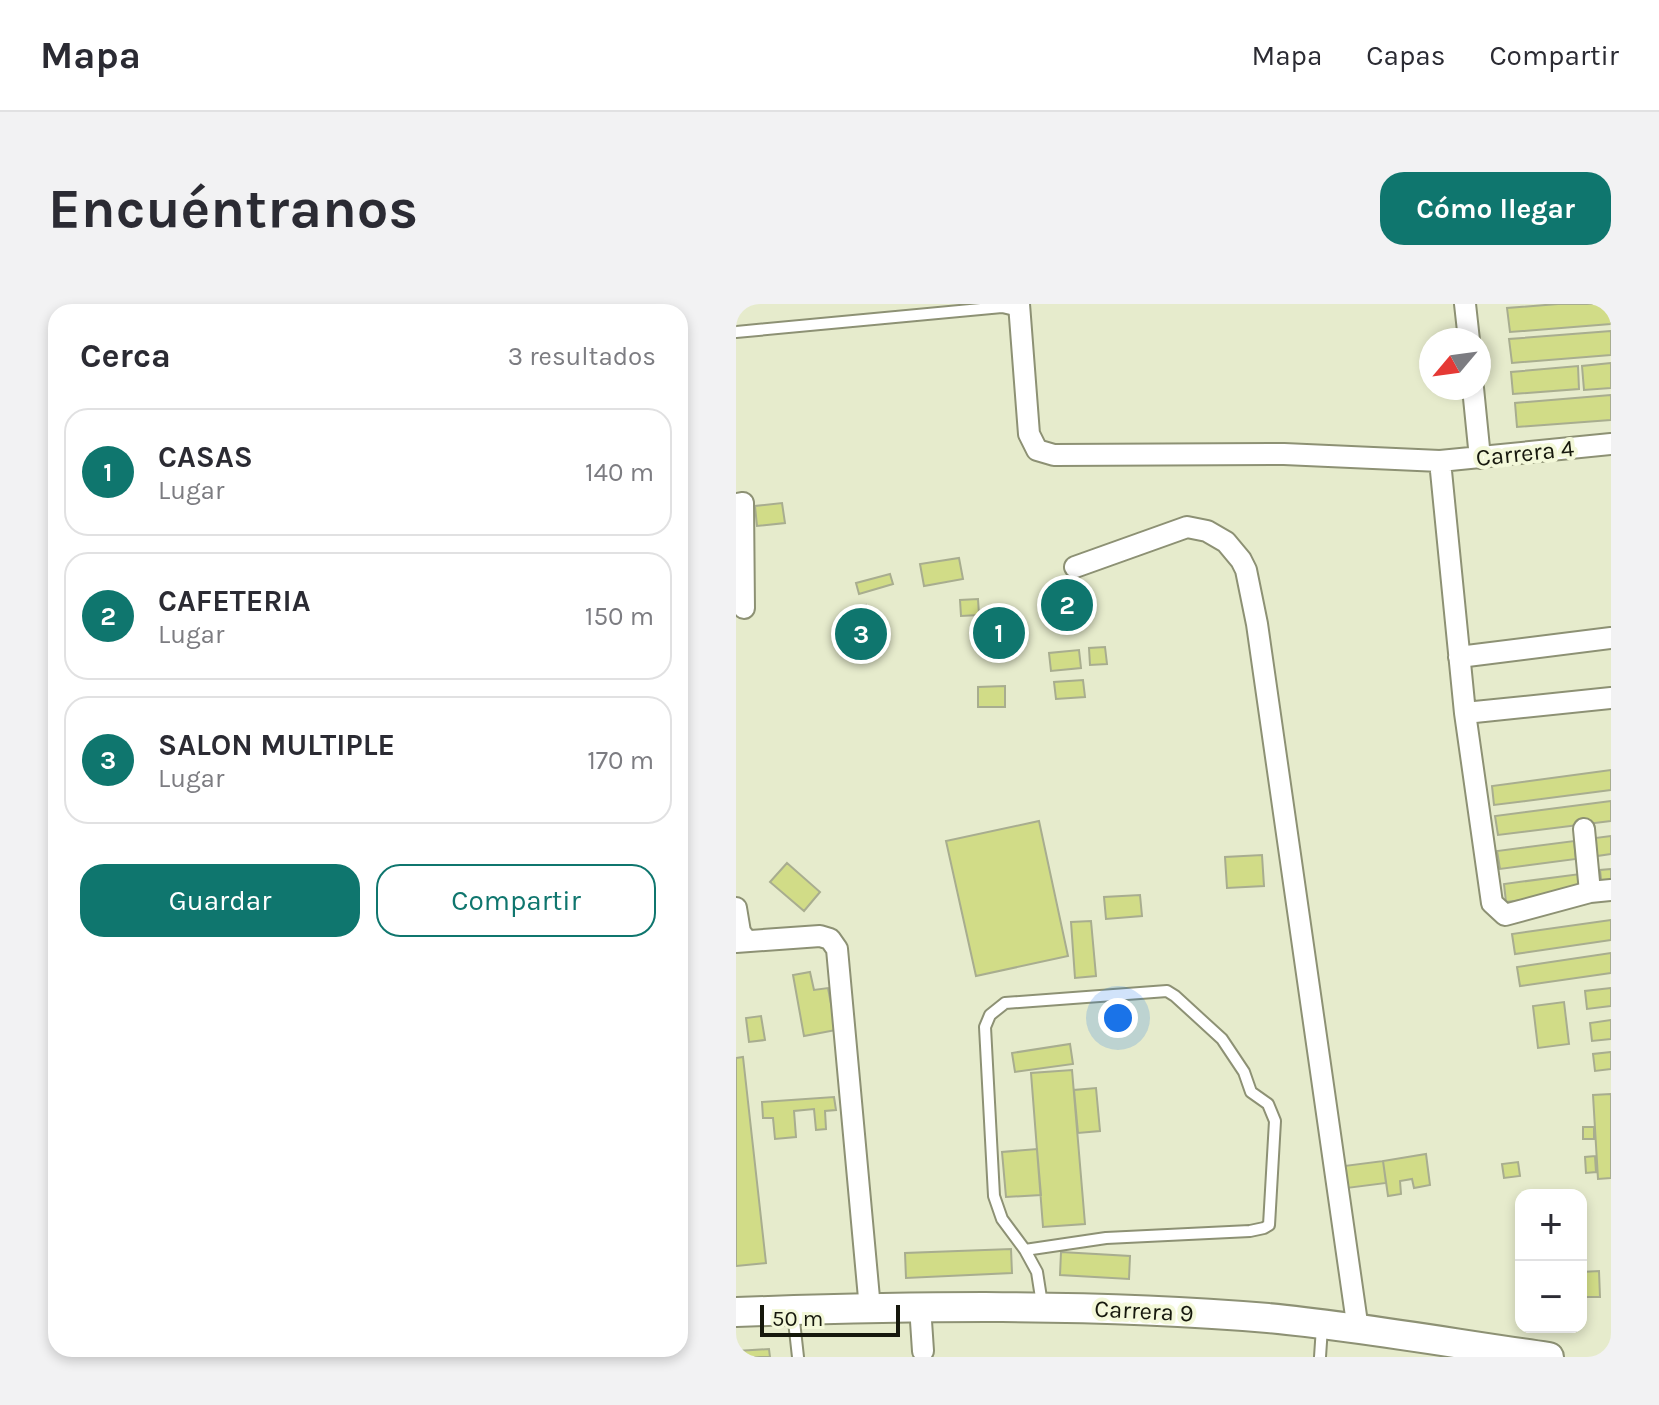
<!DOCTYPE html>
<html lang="es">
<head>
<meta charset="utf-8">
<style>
  body { margin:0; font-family:Karla,sans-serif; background:#f2f2f3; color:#2b2b33 }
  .controls { position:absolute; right:24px; bottom:24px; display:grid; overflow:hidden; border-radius:16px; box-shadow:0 4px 12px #0003 }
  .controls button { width:72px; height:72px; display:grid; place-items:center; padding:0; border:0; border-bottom:2px solid #e1e1e2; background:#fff; color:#2b2b33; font:40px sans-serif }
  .compass { position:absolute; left:683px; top:24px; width:72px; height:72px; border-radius:50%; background:#fff; box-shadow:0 4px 12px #0003; rotate:241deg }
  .scale { position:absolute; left:24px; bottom:20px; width:140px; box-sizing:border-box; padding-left:8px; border:4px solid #16180d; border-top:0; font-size:22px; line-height:28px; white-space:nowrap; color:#16180d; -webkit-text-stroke:6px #f3f8d9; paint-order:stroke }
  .you { position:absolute; left:382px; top:714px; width:28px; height:28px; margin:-20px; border:6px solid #fff; border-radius:50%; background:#1a73e8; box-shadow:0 0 0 12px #1a73e833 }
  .badge { display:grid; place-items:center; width:52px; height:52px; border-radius:50%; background:#0f766e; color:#fff; font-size:26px; font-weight:700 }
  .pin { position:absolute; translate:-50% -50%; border:4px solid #fff; box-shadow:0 2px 8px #0006 }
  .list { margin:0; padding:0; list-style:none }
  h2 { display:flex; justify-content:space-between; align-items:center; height:104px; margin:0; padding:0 32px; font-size:34px }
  h2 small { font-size:26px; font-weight:400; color:#7c7c81 }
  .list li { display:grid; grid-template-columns:52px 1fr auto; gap:24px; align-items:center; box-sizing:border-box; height:128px; margin:0 16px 16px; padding:0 16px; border:2px solid #e1e1e2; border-radius:24px }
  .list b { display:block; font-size:30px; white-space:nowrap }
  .list p { margin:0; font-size:26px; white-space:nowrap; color:#7c7c81 }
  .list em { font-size:26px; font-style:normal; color:#7c7c81 }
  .actions { display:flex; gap:16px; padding:24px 32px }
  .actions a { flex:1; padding:18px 0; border:2px solid #0f766e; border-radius:24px; text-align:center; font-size:28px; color:#0f766e }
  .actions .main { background:#0f766e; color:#fff }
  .map { position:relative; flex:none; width:875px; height:1053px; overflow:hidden; border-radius:24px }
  header { display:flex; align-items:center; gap:48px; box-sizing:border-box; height:112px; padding:0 40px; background:#fff; border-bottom:2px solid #e1e1e2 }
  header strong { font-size:38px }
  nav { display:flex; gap:44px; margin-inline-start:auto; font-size:28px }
  .intro { display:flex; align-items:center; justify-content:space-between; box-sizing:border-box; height:192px; padding:0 48px }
  h1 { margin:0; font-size:56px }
  .button { padding:20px 36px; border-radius:24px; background:#0f766e; color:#fff; font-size:28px; font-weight:700 }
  main { display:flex; gap:48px; padding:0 48px }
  aside { flex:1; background:#fff; border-radius:24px; box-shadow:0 4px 12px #0003 }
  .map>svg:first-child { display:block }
  .building { fill:#d1dc87; stroke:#a8ad8f; stroke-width:2 }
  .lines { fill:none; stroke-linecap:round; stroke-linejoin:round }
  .lane-casing { stroke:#8d9174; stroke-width:14 }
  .street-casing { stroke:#8d9174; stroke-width:24 }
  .secondary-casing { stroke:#8d9174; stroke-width:32 }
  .lane { stroke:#fff; stroke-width:10 }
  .street { stroke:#fff; stroke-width:20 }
  .secondary { stroke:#fff; stroke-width:28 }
  .labels { text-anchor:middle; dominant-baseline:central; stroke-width:8; stroke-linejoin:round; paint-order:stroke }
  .street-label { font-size:24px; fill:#16180d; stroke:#f3f8d9 }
</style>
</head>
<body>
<header>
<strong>Mapa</strong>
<nav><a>Mapa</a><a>Capas</a><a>Compartir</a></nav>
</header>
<div class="intro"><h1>Encuéntranos</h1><a class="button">Cómo llegar</a></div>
<main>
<aside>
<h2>Cerca<small>3 resultados</small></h2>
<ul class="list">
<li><span class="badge">1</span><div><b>CASAS</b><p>Lugar</p></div><em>140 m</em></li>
<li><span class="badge">2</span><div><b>CAFETERIA</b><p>Lugar</p></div><em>150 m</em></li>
<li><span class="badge">3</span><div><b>SALON MULTIPLE</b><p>Lugar</p></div><em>170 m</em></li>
</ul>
<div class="actions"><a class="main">Guardar</a><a>Compartir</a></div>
</aside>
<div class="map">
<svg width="875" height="1053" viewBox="0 0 875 1053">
  <rect width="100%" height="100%" fill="#e6ebcc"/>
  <path class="building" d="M822 0H875V20L774 28 771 4Z
    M875 27V51L776 59 773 35Z
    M875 59V84L848 86 846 62Z
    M842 62 843 85 777 90 775 68Z
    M875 91V116L781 123 779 99Z
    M46 199 49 219 21 222 19 202Z
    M223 254 227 275 188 282 184 260Z
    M154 270 157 280 123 290 120 279Z
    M344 278 350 320 317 324 311 283Z
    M242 295 243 311 225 312 224 296Z
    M130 301 139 355 121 358 112 305Z
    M255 310 256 322 245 323 243 311Z
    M256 322H270L271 335 257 336Z
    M369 343 371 360 354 361 353 344Z
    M343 346 345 364 315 367 313 349Z
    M347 376 349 393 320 395 318 378Z
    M269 382V403H242V383Z
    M875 466V486L758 501 756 482Z
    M875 497V517L762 531 759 512Z
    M303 517 332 652 240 672 210 537Z
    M875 532V550L861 552 859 534Z
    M838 537 840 555 764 565 761 547Z
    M526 551 528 582 491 584 489 553Z
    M51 559 84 588 68 607 34 578Z
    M875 565V583L866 584 864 566Z
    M844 570 847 588 770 598 768 580Z
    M404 591 406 612 370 615 368 593Z
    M875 616V636L779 650 776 630Z
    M355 617 360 672 339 674 335 618Z
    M875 649V669L784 682 781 663Z
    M74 668 78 686 92 684 100 726 68 732 57 671Z
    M875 684V702L851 705 849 687Z
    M828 698 833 740 802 744 797 702Z
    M25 712 29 736 13 738 10 714Z
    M875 716V735L856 737 854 719Z
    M334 740 337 760 279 768 276 749Z
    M875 748V765L859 767 857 750Z
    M7 753 30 959 0 962V754Z
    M336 766 349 920 307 923 295 769Z
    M360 784 364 827 342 829 338 786Z
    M875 790V874L862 875 857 791Z
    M98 793 100 806 89 807 90 825 80 826 78 805 58 807 60 833 39 835 37 814H27L26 798Z
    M847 823H858V835H847Z
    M301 845 305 891 270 893 266 848Z
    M690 850 694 881 678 884 676 875 664 877 665 890 652 892 647 857Z
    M859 852 860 868 850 869 849 853Z
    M647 857 650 879 611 884 608 862Z
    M782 858 784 872 768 874 766 860Z
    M847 923 849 954H845V924Z
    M275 945 276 969 170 974 169 949Z
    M325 948 394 952 393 975 324 971Z
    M863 967 864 993H845V968Z
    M33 1045 34 1053H2L1 1047Z"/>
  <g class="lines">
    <g class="lane-casing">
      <path id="lane" d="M0 28 266 3 283 7
        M289 946 370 934 514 927 528 924 533 921 539 817 532 800 515 788 508 768 486 735 439 692 431 687 269 699 254 711 249 723 258 892 266 915 289 946 301 968 306 1000
        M57 1008 62 1053
        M584 1053 586 1023"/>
    </g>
    <g class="street-casing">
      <path id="street" d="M283 0 293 130 301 146 318 151 548 150 704 157 875 140
        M729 0 733 36
        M737 84 744 154
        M704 157 729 409 756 599 769 611 854 588 875 586
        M0 200 7 199 8 304
        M339 263 451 223 471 227 490 238 505 256 510 266 521 320 622 1026
        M723 353 875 334
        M729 409 875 394
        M848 525 854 588
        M0 604 4 628 10 636
        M0 638 84 632 94 635 101 645 134 1005
        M184 1002 187 1047"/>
    </g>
    <g class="secondary-casing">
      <path id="secondary" d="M0 1008C178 1002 355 999 532 1014 626 1023 720 1040 813 1053"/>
    </g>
    <use href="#lane" class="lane"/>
    <use href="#street" class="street"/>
    <use href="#secondary" class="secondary"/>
  </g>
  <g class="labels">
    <g class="street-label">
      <text transform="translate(789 149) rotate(-6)">Carrera 4</text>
      <text transform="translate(408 1007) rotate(3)">Carrera 9</text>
    </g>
  </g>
</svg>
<div class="controls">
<button>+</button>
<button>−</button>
</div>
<svg class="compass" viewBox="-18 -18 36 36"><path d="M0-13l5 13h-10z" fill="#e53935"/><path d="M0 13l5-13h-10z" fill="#7c7c81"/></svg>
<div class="scale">50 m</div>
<div class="you"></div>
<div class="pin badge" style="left:263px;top:329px">1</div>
<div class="pin badge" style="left:331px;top:301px">2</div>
<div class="pin badge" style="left:125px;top:330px">3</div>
</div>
</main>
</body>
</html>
